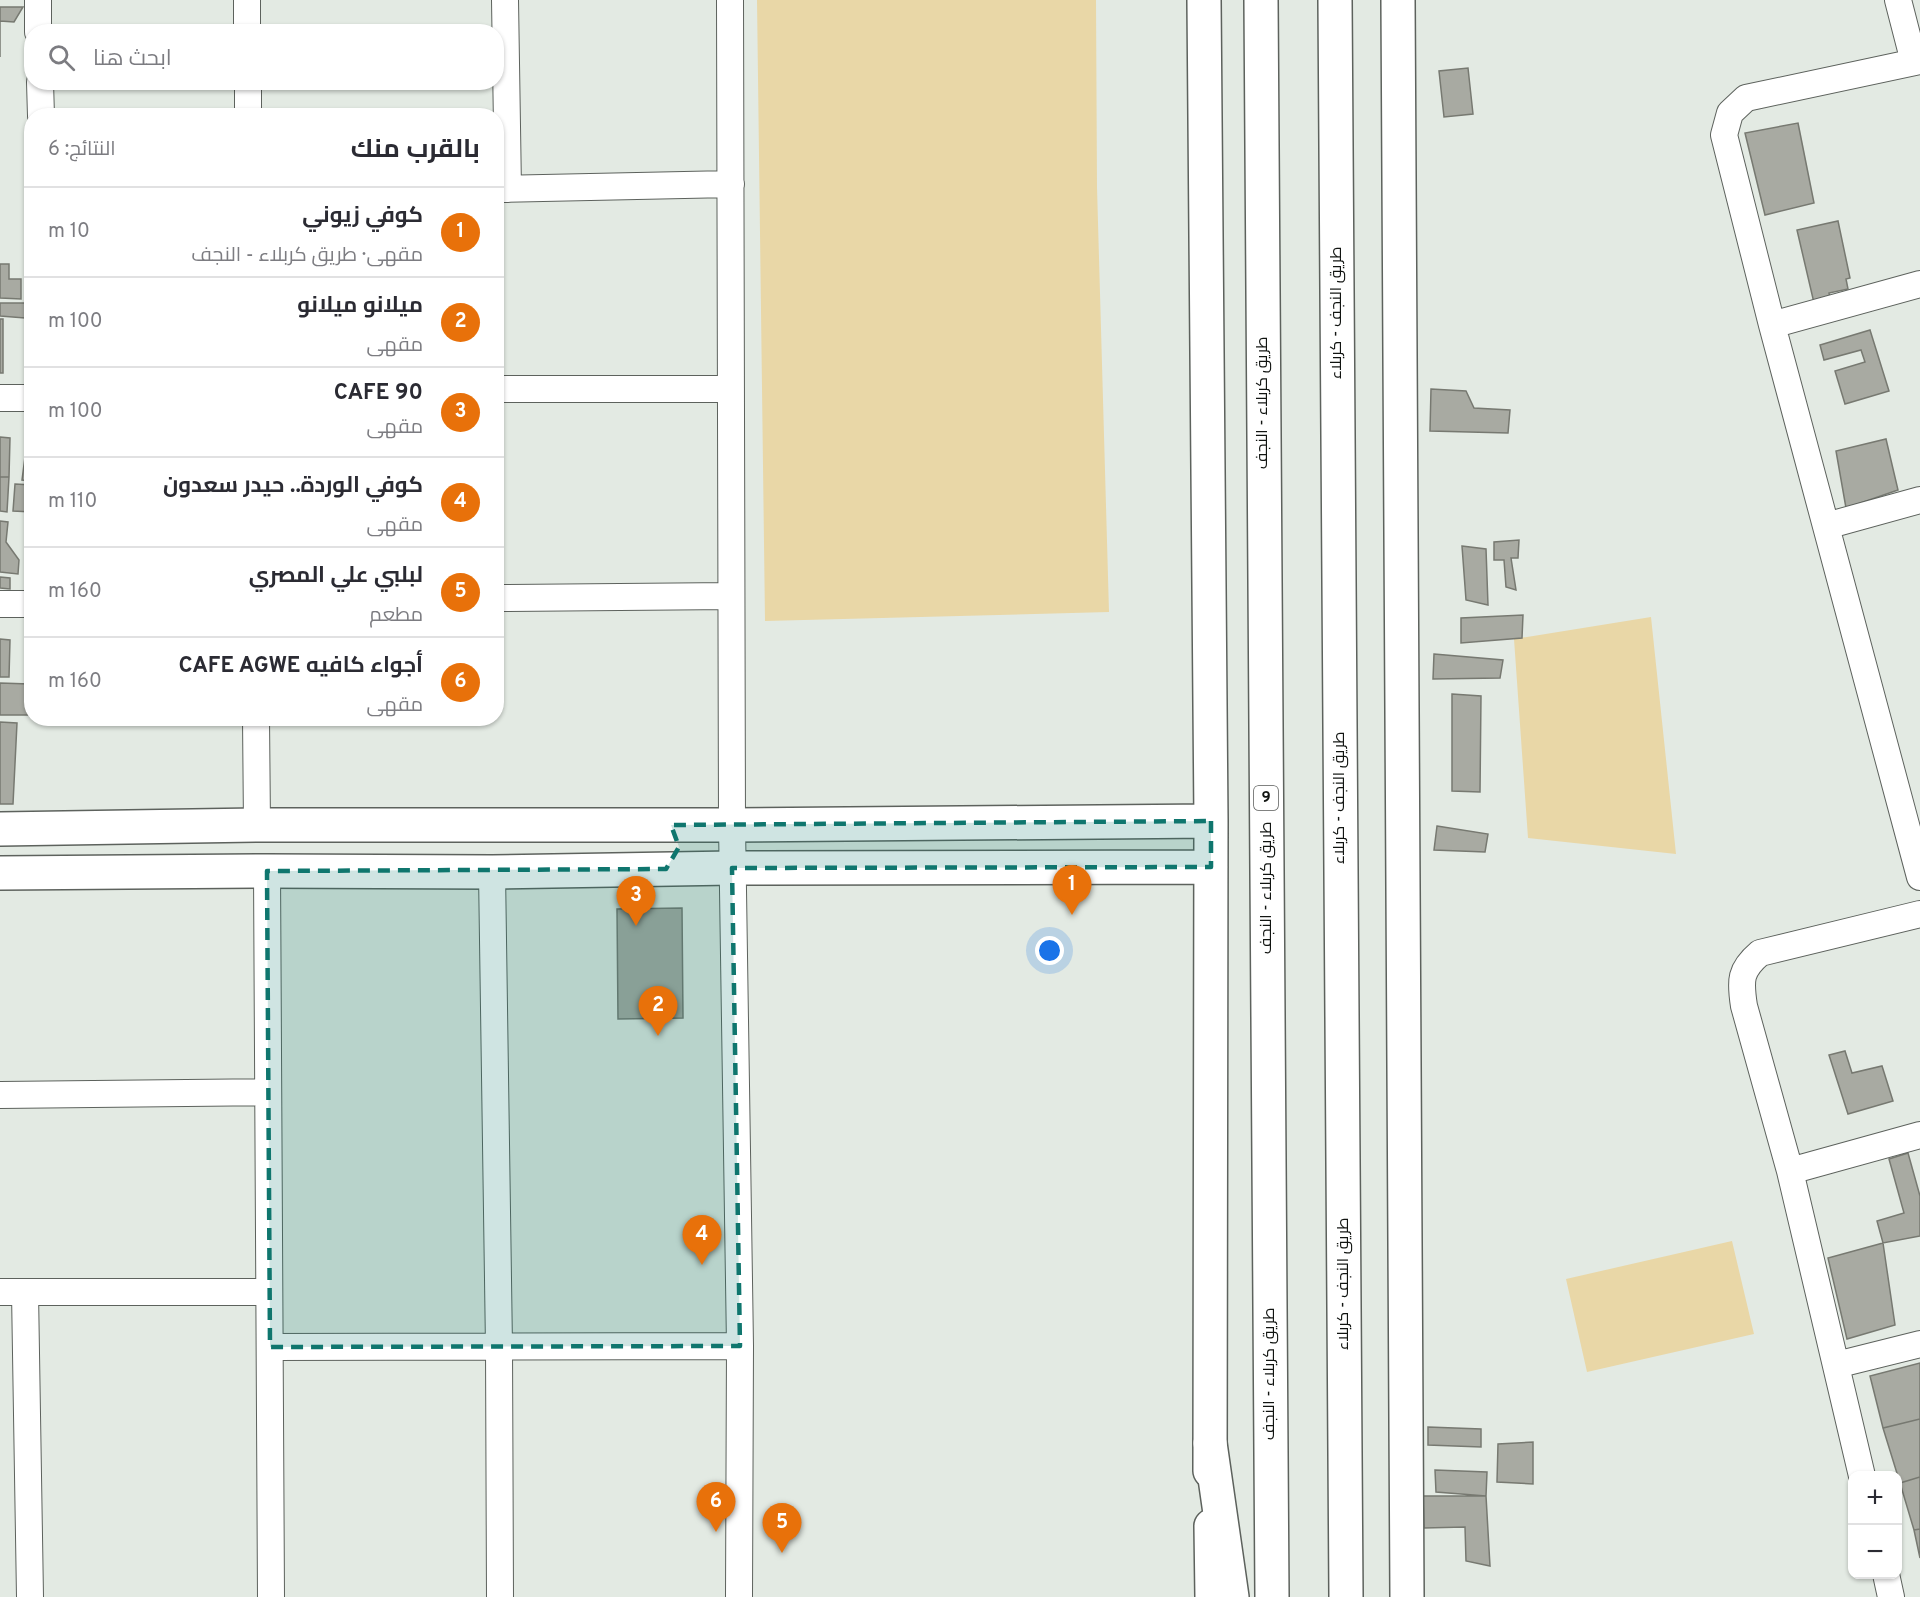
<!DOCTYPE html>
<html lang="ar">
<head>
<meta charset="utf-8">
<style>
  body { margin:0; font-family:Overpass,Cairo,sans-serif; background:#f2f2f3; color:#2b2b33; direction:rtl }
  .controls { position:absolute; right:18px; bottom:18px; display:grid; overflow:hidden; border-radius:12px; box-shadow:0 2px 4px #0004 }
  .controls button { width:54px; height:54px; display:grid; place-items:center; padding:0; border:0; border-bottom:2px solid #e1e1e2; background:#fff; color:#2b2b33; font:30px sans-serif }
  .you { position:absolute; left:1050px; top:951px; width:21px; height:21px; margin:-15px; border:4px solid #fff; border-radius:50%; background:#1a73e8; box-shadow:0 0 0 9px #1a73e833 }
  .badge { display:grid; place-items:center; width:39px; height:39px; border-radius:50%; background:#b45309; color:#fff; font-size:20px; font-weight:700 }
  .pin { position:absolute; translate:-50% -50px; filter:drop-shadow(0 2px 3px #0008) }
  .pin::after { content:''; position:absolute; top:32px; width:21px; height:18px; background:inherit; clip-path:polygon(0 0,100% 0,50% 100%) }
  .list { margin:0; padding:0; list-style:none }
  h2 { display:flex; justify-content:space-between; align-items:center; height:78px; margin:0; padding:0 24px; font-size:26px }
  h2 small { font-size:20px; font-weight:400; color:#7c7c81 }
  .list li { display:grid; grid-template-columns:39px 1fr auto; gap:18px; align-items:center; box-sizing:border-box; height:90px; padding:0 24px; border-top:2px solid #e1e1e2 }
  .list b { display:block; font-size:22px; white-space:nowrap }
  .list p { margin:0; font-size:20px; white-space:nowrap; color:#7c7c81 }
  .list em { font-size:20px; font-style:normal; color:#7c7c81 }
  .icon { flex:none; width:33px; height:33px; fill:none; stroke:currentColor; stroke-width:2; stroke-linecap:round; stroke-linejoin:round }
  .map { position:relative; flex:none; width:1920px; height:1597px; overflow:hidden; direction:ltr }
  .search { position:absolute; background:#fff; box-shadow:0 2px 4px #0004; left:24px; top:24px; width:480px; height:66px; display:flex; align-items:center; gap:15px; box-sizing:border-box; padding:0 21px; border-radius:24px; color:#7c7c81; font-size:22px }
  .panel { position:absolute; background:#fff; box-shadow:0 2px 4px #0004; left:24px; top:108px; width:480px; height:618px; border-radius:24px; direction:rtl }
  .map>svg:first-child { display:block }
  .green { fill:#e9d7a7 }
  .building { fill:#a8aaa2; stroke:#777971; stroke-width:1.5 }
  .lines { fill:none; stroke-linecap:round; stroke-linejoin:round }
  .street-casing { stroke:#5d625d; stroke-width:28 }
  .secondary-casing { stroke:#5d625d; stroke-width:36 }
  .highway-casing { stroke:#5d625d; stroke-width:36 }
  .street { stroke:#fff; stroke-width:26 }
  .secondary { stroke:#fff; stroke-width:33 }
  .highway { stroke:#fff; stroke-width:33 }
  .marked { fill:#0f766e; fill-opacity:0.2; stroke:#0f766e; stroke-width:4.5; stroke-dasharray:12 8; stroke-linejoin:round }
  .labels { text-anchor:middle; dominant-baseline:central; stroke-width:6; stroke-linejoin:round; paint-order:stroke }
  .shield { fill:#fff; stroke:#585a58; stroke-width:1.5 }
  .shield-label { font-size:15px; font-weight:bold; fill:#111411 }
  .street-label { font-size:16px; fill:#111411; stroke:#fff }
</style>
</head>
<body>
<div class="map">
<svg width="1920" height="1597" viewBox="0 0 1920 1597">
  <rect width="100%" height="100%" fill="#e3eae3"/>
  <path class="green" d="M757 0H1096L1097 187 1109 612 765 621Z
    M1651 617 1676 854 1528 838 1514 639Z
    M1732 1241 1754 1334 1587 1372 1566 1279Z"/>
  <path class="building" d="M0 7H23L14 22 0 21V57Z
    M1468 68 1473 114 1444 117 1439 71Z
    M1798 123 1814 203 1765 215 1745 133Z
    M1838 221 1850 278 1846 279 1848 289 1829 293 1831 302 1814 303 1797 230Z
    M0 264H9V279H21V299L0 298Z
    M0 303H32V308L25 318 0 316Z
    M0 319H3V373H0Z
    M1870 330 1889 391 1845 404 1835 371 1865 362 1861 350 1824 360 1820 345Z
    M1431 389 1466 391 1474 408 1510 410 1508 433 1430 431Z
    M0 437 10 438 9 477H0Z
    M1886 439 1898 490 1846 508 1836 451Z
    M25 457H32V481L22 480Z
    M0 477H9L7 512 0 511Z
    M15 484 32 485V512L13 511Z
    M0 521 8 522 6 542 19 560 18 574 0 572Z
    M1519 540 1518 558H1511L1516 590 1506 587 1504 560H1494V542Z
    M1462 546 1486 549 1488 605 1466 600Z
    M0 577 10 578V589L0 588Z
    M1523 615 1522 638 1461 643V618Z
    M0 639 10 640 9 677H0Z
    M26 654H32V677H27Z
    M1434 654 1503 660 1500 678 1433 679Z
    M0 683 29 684 28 715H0Z
    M1452 694 1481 696 1480 792 1452 791Z
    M0 722 17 723 13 804H0Z
    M1437 826 1488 834 1485 852 1434 850Z
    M682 908 683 1018 618 1019 617 909Z
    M1845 1051 1852 1073 1882 1066 1893 1101 1848 1114 1829 1055Z
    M1908 1153 1920 1196V1236L1883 1243 1877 1221 1904 1213 1889 1159Z
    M1883 1243 1895 1325 1847 1339 1828 1258Z
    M1920 1363V1419L1883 1428 1870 1376Z
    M1920 1419V1477L1900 1483 1883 1428Z
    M1428 1427 1481 1429V1447L1428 1445Z
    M1533 1442V1484L1497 1482 1498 1444Z
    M1435 1470 1487 1472 1486 1496 1436 1492Z
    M1920 1477V1529L1914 1530 1900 1483Z
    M1423 1496H1486L1490 1566 1466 1561 1465 1527 1424 1528Z
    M1920 1529V1558L1914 1530Z"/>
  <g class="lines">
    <g class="street-casing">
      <path id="street" d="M38 0V32
        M247 0V32
        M505 0 508 189
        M730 0 732 825 740 1346 739 1597
        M1898 0 1914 62
        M1920 61 1746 98 1730 113 1724 135 1772 325 1920 877
        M40 82 41 116
        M248 82V116
        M496 189 731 184
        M1772 325 1920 284
        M496 389H731
        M0 398H32
        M1826 526 1920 500
        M496 598 731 596
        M0 604H32
        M256 718 257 825
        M267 871 271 1597
        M492 872 499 1347 500 1597
        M0 1095 268 1092
        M1790 1171 1920 1135
        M0 1292H269
        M25 1292 30 1597
        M270 1347 740 1346
        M1836 1365 1920 1344
        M1862 1476 1790 1171 1744 1006C1740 980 1740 970 1760 953L1920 914
        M1886 1574 1891 1597"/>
    </g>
    <g class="secondary-casing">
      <path id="secondary" d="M1204 0 1211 821 1210 1471
        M1398 0 1407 1597
        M0 829 257 825H732L1211 821
        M0 873 267 871 492 872 732 868 1211 867
        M1211 1526 1212 1597"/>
    </g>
    <g class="highway-casing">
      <path id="highway" d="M1261 0 1272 1597
        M1335 0 1346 1597
        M1210 1443 1232 1597"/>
    </g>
    <use href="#street" class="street"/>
    <use href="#secondary" class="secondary"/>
    <use href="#highway" class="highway"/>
  </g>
  <path class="marked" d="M1211 821V867L732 868 740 1346 270 1347 267 871 666 869 679 847 671 825Z"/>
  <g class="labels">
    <rect class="shield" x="1254" y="786" width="24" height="24" rx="4.5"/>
    <g class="shield-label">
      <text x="1266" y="798">9</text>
    </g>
    <g class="street-label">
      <text transform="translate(1337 313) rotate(-90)">طريق النجف - کربلاء</text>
      <text transform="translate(1263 403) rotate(-90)">طريق کربلاء - النجف</text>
      <text transform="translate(1340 798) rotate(-90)">طريق النجف - کربلاء</text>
      <text transform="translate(1267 888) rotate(-90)">طريق کربلاء - النجف</text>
      <text transform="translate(1344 1284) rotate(-90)">طريق النجف - کربلاء</text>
      <text transform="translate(1270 1374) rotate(-90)">طريق کربلاء - النجف</text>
    </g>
  </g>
</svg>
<div class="controls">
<button>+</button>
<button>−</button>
</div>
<div class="you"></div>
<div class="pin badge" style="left:1072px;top:915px;background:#e8710a">1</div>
<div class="pin badge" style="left:658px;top:1036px;background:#e8710a">2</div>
<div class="pin badge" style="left:636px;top:926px;background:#e8710a">3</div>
<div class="pin badge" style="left:702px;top:1265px;background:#e8710a">4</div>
<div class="pin badge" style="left:782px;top:1553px;background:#e8710a">5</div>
<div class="pin badge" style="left:716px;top:1532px;background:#e8710a">6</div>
<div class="search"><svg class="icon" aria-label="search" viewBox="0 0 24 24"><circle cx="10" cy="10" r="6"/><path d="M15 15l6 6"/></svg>ابحث هنا</div>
<section class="panel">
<h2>بالقرب منك<small>النتائج: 6</small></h2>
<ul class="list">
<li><span class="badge" style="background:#e8710a">1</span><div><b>كوفي زيوني</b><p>مقهى · طريق کربلاء - النجف</p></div><em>10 m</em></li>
<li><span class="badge" style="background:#e8710a">2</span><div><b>ميلانو ميلانو</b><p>مقهى</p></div><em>100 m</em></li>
<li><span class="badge" style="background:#e8710a">3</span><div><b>90 CAFE</b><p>مقهى</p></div><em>100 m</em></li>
<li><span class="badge" style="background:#e8710a">4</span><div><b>كوفي الوردة.. حيدر سعدون</b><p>مقهى</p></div><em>110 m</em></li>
<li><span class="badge" style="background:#e8710a">5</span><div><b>لبلبي علي المصري</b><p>مطعم</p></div><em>160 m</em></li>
<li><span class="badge" style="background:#e8710a">6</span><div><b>أجواء كافيه CAFE AGWE</b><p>مقهى</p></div><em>160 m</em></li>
</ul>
</section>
</div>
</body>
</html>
